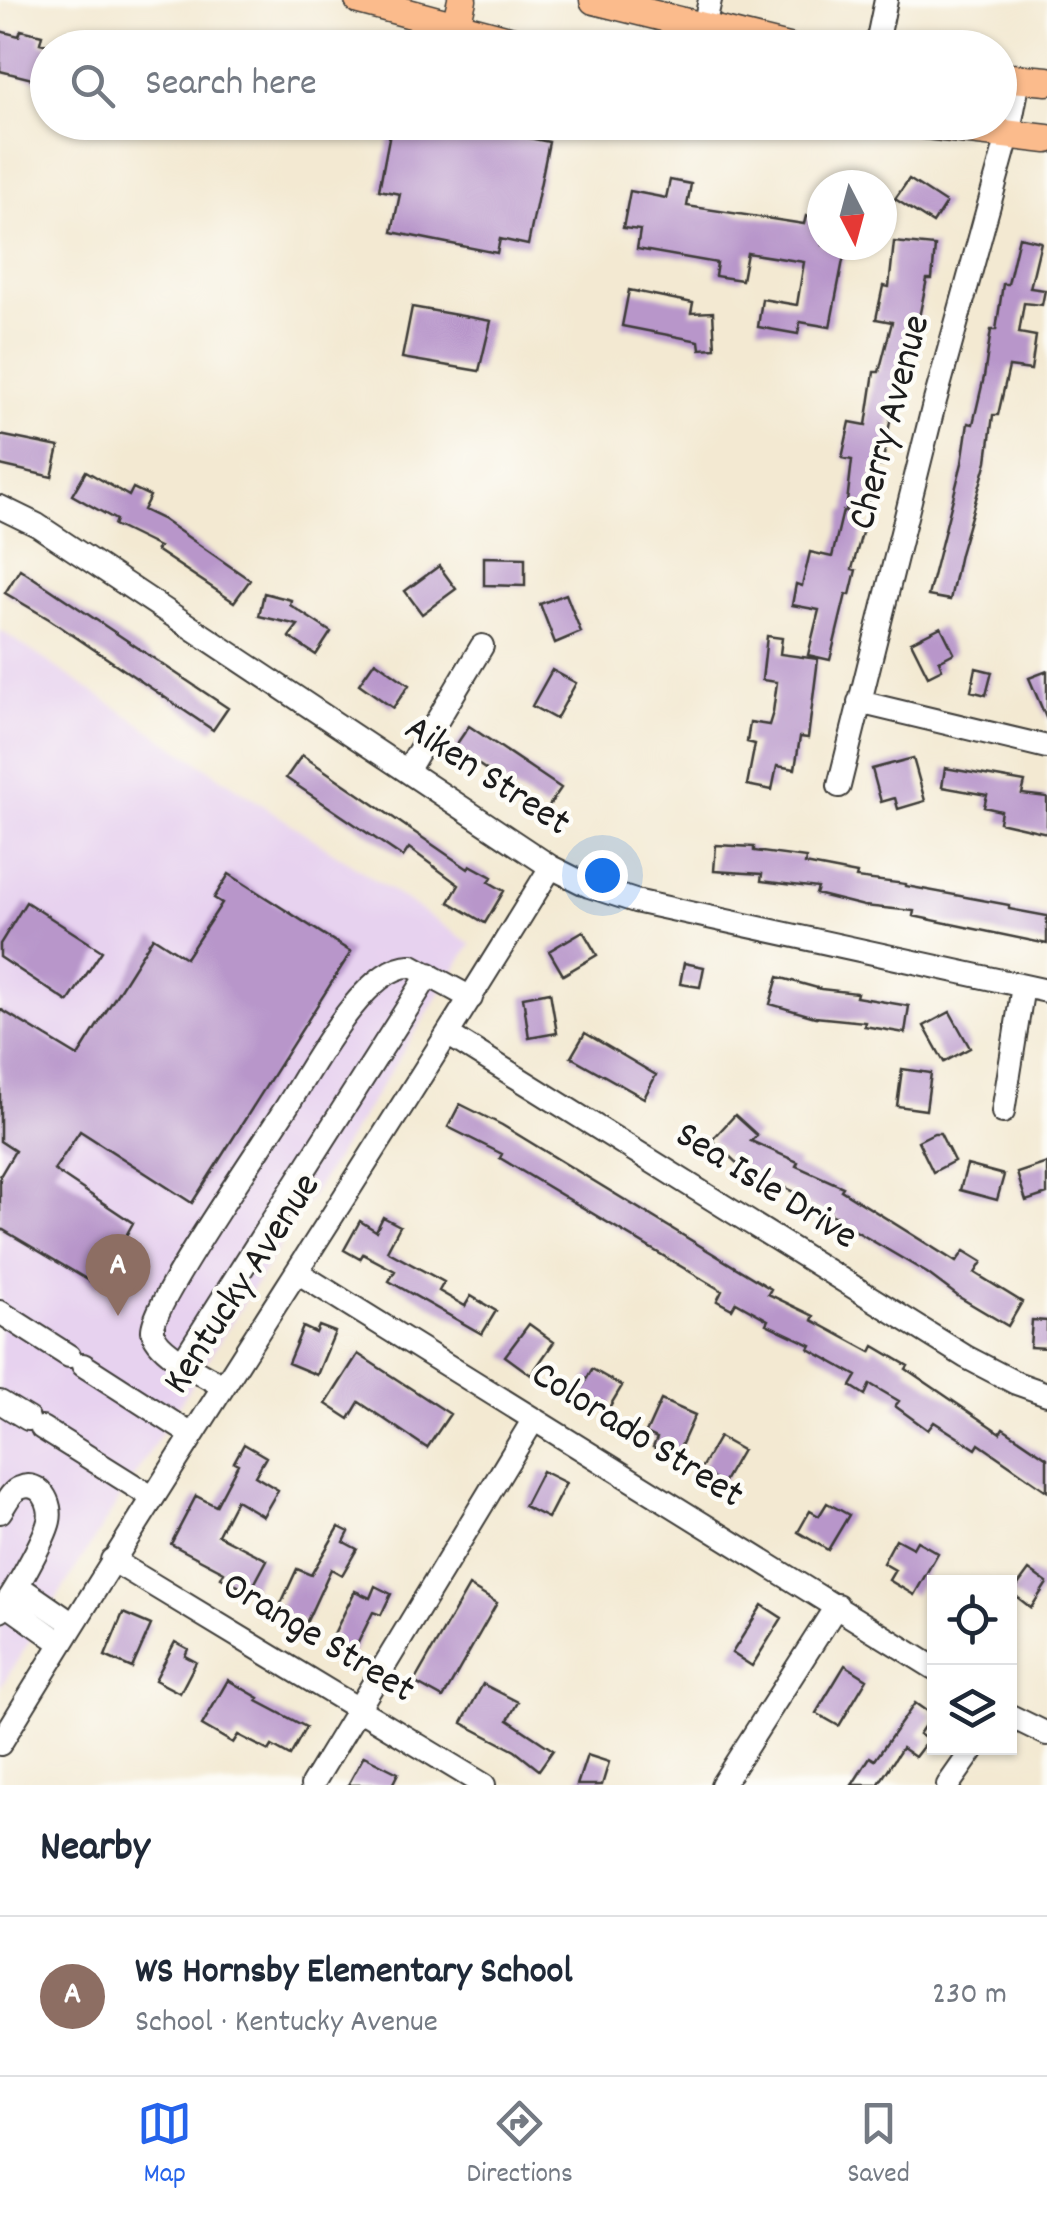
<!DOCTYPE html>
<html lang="en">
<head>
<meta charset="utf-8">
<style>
  body { margin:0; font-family:Dekko,sans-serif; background:#f6f6f7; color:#1f2937 }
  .controls { position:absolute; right:30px; bottom:30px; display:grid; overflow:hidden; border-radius:0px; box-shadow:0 2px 8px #0004 }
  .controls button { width:90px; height:90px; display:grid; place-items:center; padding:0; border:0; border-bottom:2px solid #e0e1e3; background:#fff; color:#1f2937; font:50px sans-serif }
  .compass { position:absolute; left:807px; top:170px; width:90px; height:90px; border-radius:50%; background:#fff; box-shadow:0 2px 8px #0004; rotate:174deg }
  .you { position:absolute; left:602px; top:875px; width:35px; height:35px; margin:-25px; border:8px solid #fff; border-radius:50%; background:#1a73e8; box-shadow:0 0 0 15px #1a73e833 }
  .badge { display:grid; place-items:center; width:65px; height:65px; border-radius:50%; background:#2563eb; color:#fff; font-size:32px; font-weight:700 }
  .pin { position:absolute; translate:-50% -82px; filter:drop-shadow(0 2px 5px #0008) }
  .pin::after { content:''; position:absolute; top:52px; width:35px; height:30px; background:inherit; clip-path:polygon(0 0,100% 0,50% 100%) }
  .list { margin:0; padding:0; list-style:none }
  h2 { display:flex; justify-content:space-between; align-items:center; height:130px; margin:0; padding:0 40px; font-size:42px }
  h2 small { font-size:32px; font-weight:400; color:#747a83 }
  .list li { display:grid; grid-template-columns:65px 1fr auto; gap:30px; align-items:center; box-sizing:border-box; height:160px; padding:0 40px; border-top:2px solid #e0e1e3 }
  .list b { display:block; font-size:38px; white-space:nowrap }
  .list p { margin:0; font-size:32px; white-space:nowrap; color:#747a83 }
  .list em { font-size:32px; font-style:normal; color:#747a83 }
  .icon { flex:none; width:55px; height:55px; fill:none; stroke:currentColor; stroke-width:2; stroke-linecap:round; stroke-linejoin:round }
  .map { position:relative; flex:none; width:1047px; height:1785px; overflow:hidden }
  .search { position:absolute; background:#fff; box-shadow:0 2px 8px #0004; left:30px; right:30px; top:30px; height:110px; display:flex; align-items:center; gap:25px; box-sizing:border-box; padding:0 35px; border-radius:55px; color:#747a83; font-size:38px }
  .sheet { height:290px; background:#fff }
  nav { display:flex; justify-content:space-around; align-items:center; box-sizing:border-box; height:140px; border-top:2px solid #e0e1e3; background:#fff; font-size:28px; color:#747a83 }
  nav a { display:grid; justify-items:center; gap:5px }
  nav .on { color:#2563eb }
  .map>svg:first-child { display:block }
  .built { fill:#e7d2ef }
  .building { fill:#b896ca }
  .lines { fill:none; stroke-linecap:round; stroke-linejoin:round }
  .minor-casing { stroke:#3c3b37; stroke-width:26 }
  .major-casing { stroke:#3c3b37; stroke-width:31 }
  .minor { stroke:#fff; stroke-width:22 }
  .major { stroke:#fbbb8c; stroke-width:28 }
  .labels { text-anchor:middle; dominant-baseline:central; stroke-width:9; stroke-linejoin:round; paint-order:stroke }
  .street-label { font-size:40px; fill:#1c1c1c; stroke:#fdfcf7 }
</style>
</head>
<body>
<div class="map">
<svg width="1047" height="1785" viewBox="0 0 1047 1785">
  <rect width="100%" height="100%" fill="#fdfcf7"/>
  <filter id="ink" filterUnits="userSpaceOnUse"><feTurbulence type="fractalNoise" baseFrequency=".01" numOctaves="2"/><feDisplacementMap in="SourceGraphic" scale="20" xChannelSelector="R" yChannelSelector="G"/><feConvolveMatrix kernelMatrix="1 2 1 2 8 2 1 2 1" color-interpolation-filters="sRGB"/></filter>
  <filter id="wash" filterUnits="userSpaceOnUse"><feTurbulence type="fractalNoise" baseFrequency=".0048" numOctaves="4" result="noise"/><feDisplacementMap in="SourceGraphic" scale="40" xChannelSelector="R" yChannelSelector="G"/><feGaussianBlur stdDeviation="2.25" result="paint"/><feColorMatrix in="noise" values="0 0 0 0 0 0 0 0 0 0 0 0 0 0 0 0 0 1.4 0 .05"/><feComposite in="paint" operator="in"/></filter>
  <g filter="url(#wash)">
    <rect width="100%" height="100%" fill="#f3e9d2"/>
    <path class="built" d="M0 630 471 944 0 1688Z"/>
    <g id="blocks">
      <path class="building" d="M21 30 42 35 40 43 48 45V83L0 71V31L19 36Z
        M392 122H486L484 129 549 142 528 245 500 239 497 253 392 232 400 194 379 190Z
        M909 179 946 203 933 223 895 199Z
        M670 180 691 184 687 206 804 224 806 216 822 219V245H846L830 327 800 322 798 334 758 327 762 299 797 305 804 262 747 253 742 280 715 276 717 263 637 249 640 230 623 228 630 191 666 198Z
        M1019 237 1041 242 1030 288 1045 290 1042 305 1024 303 1019 333 1036 336 1031 370 1009 367 998 415H993L987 461 960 554 950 600 928 596 962 463 968 423 973 424 984 377 991 330H996L1003 284H1008Z
        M894 242 935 246 932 279H927L917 327H914L902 373 899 372 882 466 874 465 868 511 852 569 856 570 850 595 846 594 830 660 808 655 819 610 792 605 796 584 802 586 810 552 832 557 843 511H846L852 460 842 458 850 422 866 425 874 372H879L892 322 876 319 883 286 889 287Z
        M629 290 693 303 691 313 713 312 715 348 700 349 699 341 622 326Z
        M412 307 491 321 479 371 402 358Z
        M0 435 59 447 52 477 0 465Z
        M86 471 129 496 133 488 150 496 143 510 162 519 250 580 234 602 156 550 159 547 114 525 116 520 72 495Z
        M484 557 525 558V586L484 585Z
        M439 566 456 589 422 614 405 591Z
        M20 569 228 708 213 730 49 619 5 593Z
        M264 593 291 600 290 605 331 632 316 655 289 637 298 625 259 616Z
        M566 594 581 632 555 643 540 604Z
        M941 627 954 653 939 661 942 669 928 676 911 642Z
        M767 636 782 638 780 654 818 659 808 738 800 737 795 769 777 766 772 790 747 785 755 744 747 742 750 722 769 725 773 712 777 682 762 680Z
        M375 661 409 685 393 708 359 684Z
        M976 668 992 672 986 695 971 691Z
        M552 670 576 683 556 719 532 706Z
        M1047 671V720L1029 678Z
        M469 726 561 788 546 810 454 748Z
        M302 755 468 869 470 865 492 877 489 882 504 891 485 923 449 902 459 885 409 848 403 857 286 778Z
        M913 758 925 801 898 809 895 798 881 802 872 769Z
        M945 768 1025 782 1022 794 1047 797V833L999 822 1001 811 984 807 987 795 942 787Z
        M716 845 754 847V851L806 858 805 864 857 874 856 878 906 884V886L1009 905V909L1047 916V944L913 916 914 911 864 906 816 894 818 888 761 881 762 874 714 871Z
        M229 874 351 952 192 1203 80 1131 54 1170 133 1223 98 1286 0 1228V1176L15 1151 0 1141V1009L78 1056 153 937 186 958 222 903 214 898Z
        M26 902 102 951 68 1002 0 957V944Z
        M583 931 597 955 563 975 549 951Z
        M684 963 704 967 700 987 680 984Z
        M778 977 821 989 857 993 856 997 909 1006 905 1033 864 1026 865 1022 815 1017 770 1004Z
        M550 992 557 1033 529 1038 523 997Z
        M950 1012 970 1048 944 1062 924 1026Z
        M585 1033 656 1075 644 1098 571 1057Z
        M902 1069 931 1073 926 1110 897 1106Z
        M460 1104 502 1125 771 1289 768 1294 814 1316 812 1320 871 1352 874 1346 908 1366 906 1369 1000 1433 1003 1428 1047 1458V1491L979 1444 976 1449 934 1422 928 1430 895 1406 899 1401 870 1384 865 1395 851 1386 857 1376 809 1349 811 1345 766 1324 768 1320 736 1302 732 1309 717 1301 722 1291 500 1158 502 1154 448 1127Z
        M735 1115 757 1135 751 1141 798 1162 796 1166 843 1187 841 1190 956 1262 964 1251 982 1262 975 1273 1022 1302 1008 1326 959 1297 927 1273 837 1220 839 1218 794 1198 796 1193 743 1169 712 1140Z
        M934 1133H940L954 1161 933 1172 918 1141Z
        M1047 1163V1194L1026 1201 1017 1173Z
        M967 1165 1004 1175 997 1200 960 1190Z
        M383 1217 400 1226 387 1251 444 1282 439 1291 465 1306 471 1296 496 1311 482 1334 389 1281 395 1271 363 1254 360 1259 344 1250 360 1221 376 1231Z
        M1032 1320 1047 1321V1348L1030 1347Z
        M529 1324 554 1342 531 1375 505 1356Z
        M319 1326 335 1332 317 1375 288 1363 303 1327 316 1333Z
        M358 1354 450 1414 427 1448 359 1402 349 1419 326 1404Z
        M592 1369 622 1386 607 1411 578 1395Z
        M661 1400 695 1415 676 1457 653 1447 657 1438 646 1433Z
        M719 1437 742 1450 723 1483 700 1470Z
        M244 1444 266 1457 255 1476 278 1490 263 1516 236 1500 218 1535 267 1560 250 1592 221 1578 224 1572 171 1544 196 1496 216 1506 238 1464 234 1462Z
        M542 1471 566 1483 548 1518 524 1506Z
        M827 1503 849 1515 828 1550 798 1532 810 1511 819 1516Z
        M339 1527 349 1532 344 1542 357 1549 342 1575 331 1569 306 1623 278 1610 297 1569 311 1575Z
        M896 1539 913 1548 917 1541 938 1553 914 1595 889 1580 895 1570 883 1563Z
        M1029 1570 1047 1583 1031 1608 1012 1593Z
        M375 1586 391 1594 381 1615 373 1612 352 1655 329 1644 355 1591 370 1598Z
        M469 1586 497 1603 443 1698 414 1682Z
        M762 1605 782 1618 752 1666 732 1653Z
        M123 1613 151 1625 132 1668 105 1656Z
        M175 1642 188 1649 185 1656 196 1662 180 1693 155 1680Z
        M845 1665 867 1679 839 1726 816 1713Z
        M228 1680 259 1698 257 1701 306 1727 290 1756 272 1746 269 1751 238 1735 233 1743 202 1725Z
        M483 1684 518 1702 508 1720 553 1750 539 1770 515 1751 462 1723Z
        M915 1703 932 1715 919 1734 928 1740 915 1757 902 1748 878 1785H852L870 1757 875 1760Z
        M587 1755 609 1762 602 1785H577Z
        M364 1756 398 1773 392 1785H348Z"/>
    </g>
  </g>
  <g filter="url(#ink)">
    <use href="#blocks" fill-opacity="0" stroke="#3c3b37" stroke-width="2.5"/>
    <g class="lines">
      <g class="minor-casing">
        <path id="minor" d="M704 27 710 0
          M876 48 886 0
          M0 507 37 525 551 867 589 886 635 901 1047 991
          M859 702 1047 747
          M407 771 482 646
          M839 786 933 408 1008 136 1019 79
          M449 1035 966 1357 1016 1383 1047 1394
          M1003 1112 1023 986
          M297 1272 934 1668
          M0 1312 69 1356
          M183 1361 429 974
          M83 1365 192 1435
          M223 1386C206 1376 155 1351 153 1331 150 1306 269 1136 289 1103 311 1068 367 963 412 966L471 998
          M0 1402 28 1419
          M42 1428 152 1497
          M0 1512C5 1505 11 1491 20 1488 40 1479 53 1504 49 1521 45 1539 12 1598 0 1611
          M112 1560 484 1785
          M18 1586 73 1624
          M6 1604 61 1643
          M1010 1716 1047 1734
          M0 1744C179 1449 371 1162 551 867
          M312 1785 534 1419
          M722 1785 837 1605
          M948 1785 974 1748"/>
      </g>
      <g class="major-casing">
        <path id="major" d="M359 0 539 48
          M594 0 789 48
          M456 26 462 0
          M1000 77 1047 81
          M900 122 1047 139"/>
      </g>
      <use href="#minor" class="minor"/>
      <use href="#major" class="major"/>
    </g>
  </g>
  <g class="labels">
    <g class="street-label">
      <text transform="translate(892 423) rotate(-75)">Cherry Avenue</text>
      <text transform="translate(486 778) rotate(33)">Aiken Street</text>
      <text transform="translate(765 1188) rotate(32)">Sea Isle Drive</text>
      <text transform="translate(244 1285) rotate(-57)">Kentucky Avenue</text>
      <text transform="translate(636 1437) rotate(32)">Colorado Street</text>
      <text transform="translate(317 1640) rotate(31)">Orange Street</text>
    </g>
  </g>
</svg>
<div class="controls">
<button><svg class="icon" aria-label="locate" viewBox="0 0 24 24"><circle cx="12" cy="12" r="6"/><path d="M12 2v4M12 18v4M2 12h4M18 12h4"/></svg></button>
<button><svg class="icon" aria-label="layers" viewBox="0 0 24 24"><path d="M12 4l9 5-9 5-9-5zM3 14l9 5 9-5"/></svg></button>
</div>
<svg class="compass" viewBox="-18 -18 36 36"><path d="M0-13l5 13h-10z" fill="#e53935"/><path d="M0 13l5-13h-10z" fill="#747a83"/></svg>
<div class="you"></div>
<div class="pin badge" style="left:118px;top:1316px;background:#8d6e63">A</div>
<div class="search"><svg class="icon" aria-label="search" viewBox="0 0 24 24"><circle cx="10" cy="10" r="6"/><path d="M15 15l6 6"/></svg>Search here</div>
</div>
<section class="sheet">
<h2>Nearby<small></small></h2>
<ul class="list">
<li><span class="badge" style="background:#8d6e63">A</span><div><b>WS Hornsby Elementary School</b><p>School · Kentucky Avenue</p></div><em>230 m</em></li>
</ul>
</section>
<nav>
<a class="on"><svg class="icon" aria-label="map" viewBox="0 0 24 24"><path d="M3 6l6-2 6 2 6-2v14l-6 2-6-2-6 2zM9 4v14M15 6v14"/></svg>Map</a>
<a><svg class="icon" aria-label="directions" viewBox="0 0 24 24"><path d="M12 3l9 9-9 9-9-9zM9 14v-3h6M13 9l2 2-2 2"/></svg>Directions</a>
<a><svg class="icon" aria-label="saved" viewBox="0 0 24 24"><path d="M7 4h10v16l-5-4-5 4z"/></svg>Saved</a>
</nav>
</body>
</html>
